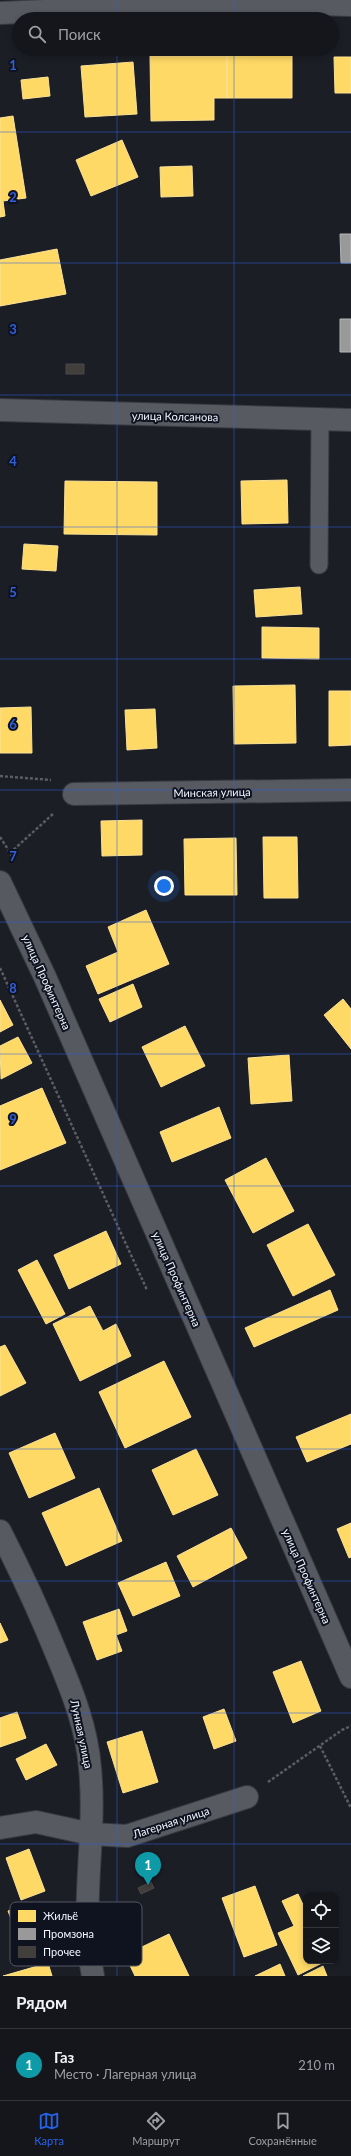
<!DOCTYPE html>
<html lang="ru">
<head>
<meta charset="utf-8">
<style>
  body { margin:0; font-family:Lato,sans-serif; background:#222329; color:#f1f3f6 }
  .controls { position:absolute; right:12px; bottom:12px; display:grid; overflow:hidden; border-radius:8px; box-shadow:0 2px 6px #0003 }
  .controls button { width:36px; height:36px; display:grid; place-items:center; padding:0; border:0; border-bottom:1px solid #34353b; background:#15161c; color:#f1f3f6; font:20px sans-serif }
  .you { position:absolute; left:164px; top:886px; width:14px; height:14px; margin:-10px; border:3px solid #fff; border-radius:50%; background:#1a73e8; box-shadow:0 0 0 6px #1a73e833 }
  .badge { display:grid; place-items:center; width:26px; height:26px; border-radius:50%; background:#2563eb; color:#fff; font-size:13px; font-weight:700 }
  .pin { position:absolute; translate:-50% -33px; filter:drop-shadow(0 1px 2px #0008) }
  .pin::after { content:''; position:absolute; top:21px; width:14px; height:12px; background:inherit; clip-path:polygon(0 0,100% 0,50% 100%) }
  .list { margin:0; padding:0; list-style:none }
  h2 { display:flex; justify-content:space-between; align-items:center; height:52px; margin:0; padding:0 16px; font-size:17px }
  h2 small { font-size:13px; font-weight:400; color:#9d9fa3 }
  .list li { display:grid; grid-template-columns:26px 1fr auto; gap:12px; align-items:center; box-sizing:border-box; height:72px; padding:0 16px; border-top:1px solid #34353b }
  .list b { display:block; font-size:15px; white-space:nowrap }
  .list p { margin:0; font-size:13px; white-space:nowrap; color:#9d9fa3 }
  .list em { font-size:13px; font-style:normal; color:#9d9fa3 }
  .icon { flex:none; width:22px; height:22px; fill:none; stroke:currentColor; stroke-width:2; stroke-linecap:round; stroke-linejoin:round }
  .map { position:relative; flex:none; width:351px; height:1976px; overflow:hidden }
  .search { position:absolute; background:#15161c; box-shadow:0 2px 6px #0003; left:12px; right:12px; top:12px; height:44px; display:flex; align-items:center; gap:10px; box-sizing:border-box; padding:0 14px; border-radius:22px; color:#9d9fa3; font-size:15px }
  .sheet { height:124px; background:#15161c }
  nav { display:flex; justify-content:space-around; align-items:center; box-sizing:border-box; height:56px; border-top:1px solid #34353b; background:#15161c; font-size:11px; color:#9d9fa3 }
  nav a { display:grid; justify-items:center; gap:2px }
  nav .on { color:#2563eb }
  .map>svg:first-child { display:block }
  .homes { fill:#ffd966; stroke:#fbe194 }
  .industry { fill:#999; stroke:#b3b5b8 }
  .building { fill:#423e3c; stroke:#4b4a4a }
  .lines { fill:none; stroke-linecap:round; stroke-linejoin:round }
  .service-casing { stroke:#3a3b42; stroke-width:19 }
  .minor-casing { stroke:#3a3b42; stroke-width:24 }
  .tertiary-casing { stroke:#3a3b42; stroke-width:24 }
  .secondary-casing { stroke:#3a3b42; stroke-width:24 }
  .path { stroke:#5b5d62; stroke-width:2.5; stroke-dasharray:3 2; stroke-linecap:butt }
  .service { stroke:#585a61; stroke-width:17 }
  .minor { stroke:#585a61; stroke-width:22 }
  .tertiary { stroke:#585a61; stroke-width:22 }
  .secondary { stroke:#575961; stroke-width:22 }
  .grid { fill:none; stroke:#325fdc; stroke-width:1; stroke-opacity:0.55 }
  .labels { text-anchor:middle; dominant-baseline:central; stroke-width:4; stroke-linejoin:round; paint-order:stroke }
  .street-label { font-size:11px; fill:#f1f5ff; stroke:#0f1320 }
  .key { fill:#0f1320; stroke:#535763; stroke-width:1 }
  .key-label { font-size:11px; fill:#f1f5ff }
  .grid-label { font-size:13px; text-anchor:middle; font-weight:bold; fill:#325fdc; stroke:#0f1320; stroke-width:4; stroke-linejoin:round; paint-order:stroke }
</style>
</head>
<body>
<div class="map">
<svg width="351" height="1976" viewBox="0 0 351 1976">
  <rect width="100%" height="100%" fill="#1c1e26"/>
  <path class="homes" d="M292 55V98H227V56Z
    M150 56H227V98H214V120L151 121Z
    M334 57H351V93H335Z
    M133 62 137 114 85 117 81 66Z
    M48 77 50 96 23 99 21 80Z
    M13 116 26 198 3 201 5 216 0 217V118Z
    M122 140 138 177 91 196 76 160Z
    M192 166 193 196 161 197 160 167Z
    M57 249 66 294 0 306V260Z
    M287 480 288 523 242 524 241 481Z
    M65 481 157 482V535L64 534Z
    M24 544 58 546 56 571 22 569Z
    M300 587 302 614 256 617 254 590Z
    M262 627 319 628V659L262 658Z
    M295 685 296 743 234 744 233 686Z
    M329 691H351V745L329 746Z
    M31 707 32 753H0V708Z
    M155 709 157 748 127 750 125 710Z
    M142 820V855L102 856 101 821Z
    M263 837H297L298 898H264Z
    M236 838 237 895H185L184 839Z
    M146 910 169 964 98 994 86 966 118 952 108 927Z
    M133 984 142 1007 110 1022 99 999Z
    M343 999 351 1009V1049L324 1015Z
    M0 1000 13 1025 0 1032Z
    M185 1026 205 1066 161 1087 142 1047Z
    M18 1037 32 1063 1 1079 0 1046Z
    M289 1055 292 1101 251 1104 248 1058Z
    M42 1088 66 1143 0 1170V1106Z
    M219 1107 231 1138 172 1162 160 1132Z
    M266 1158 294 1211 253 1233 225 1180Z
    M308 1224 335 1275 293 1296 267 1245Z
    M106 1231 121 1264 69 1289 54 1255Z
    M37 1260 65 1314 46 1324 18 1270Z
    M330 1290 338 1310 254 1347 245 1328Z
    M90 1306 103 1331 116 1324 131 1356 80 1381 53 1324Z
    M5 1345 26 1383 0 1396V1347Z
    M164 1361 191 1417 125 1448 99 1392Z
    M351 1414V1444L307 1462 296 1437Z
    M55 1433 75 1478 29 1498 9 1453Z
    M196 1449 218 1495 173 1515 152 1470Z
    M99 1488 122 1541 66 1566 42 1513Z
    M351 1523V1557L349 1558 337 1529Z
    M231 1528 247 1558 193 1587 177 1556Z
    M166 1562 180 1596 133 1616 118 1583Z
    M119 1609 127 1631 116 1635 122 1651 97 1660 83 1622Z
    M0 1623 8 1640 0 1643Z
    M301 1661 321 1711 293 1723 273 1672Z
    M224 1709 236 1741 214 1749 203 1717Z
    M17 1712 26 1738 0 1747V1718Z
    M142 1731 158 1782 123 1793 107 1742Z
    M46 1744 57 1765 26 1780 16 1759Z
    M29 1849 45 1891 21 1900 6 1858Z
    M255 1886 277 1945 244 1957 222 1898Z
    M298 1894 306 1911V1961H326L298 1975 278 1933 294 1926 282 1901Z
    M28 1903 36 1923 16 1931 8 1911Z
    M169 1934 189 1976H135L125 1955Z
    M48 1963 52 1976H3Z
    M280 1964 285 1976H255Z
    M323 1966 327 1976H303Z"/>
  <path class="industry" d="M340 234H351V263H341Z
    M340 319H351V352H340Z"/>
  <path class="building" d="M66 364H84V374H66Z
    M151 1882 154 1888 141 1894 138 1888Z"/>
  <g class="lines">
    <g class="service-casing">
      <path id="service" d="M319 565 320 420"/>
    </g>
    <g class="minor-casing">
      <path id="minor" d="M0 13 244 2 351 5
        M74 794 351 790
        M0 1531C21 1572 40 1613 57 1655 72 1691 87 1728 90 1768 97 1837 79 1907 93 1976
        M0 1828 36 1822 91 1834 127 1836 247 1797"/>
    </g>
    <g class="tertiary-casing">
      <path id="tertiary" d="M0 410 351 420"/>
    </g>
    <g class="secondary-casing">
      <path id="secondary" d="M0 882 45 977 351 1677"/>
    </g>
    <path class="path" d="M0 776 51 780
      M0 837 13 857
      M10 853 54 813
      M0 968 147 1290
      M320 1746 351 1808
      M268 1782 342 1730 351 1726"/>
    <use href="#service" class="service"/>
    <use href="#minor" class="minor"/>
    <use href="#tertiary" class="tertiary"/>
    <use href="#secondary" class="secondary"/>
  </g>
  <path class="grid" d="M117 0V19M234 0V19M117 49V1976M234 49V1976M0 132H351M0 263H351M0 395H351M0 527H351M0 659H351M0 790H351M0 922H351M0 1054H351M0 1186H351M0 1317H351M0 1449H351M0 1581H351M0 1713H351M0 1844H351"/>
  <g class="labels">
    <g class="street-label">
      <text transform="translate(175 416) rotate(1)">улица Колсанова</text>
      <text transform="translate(212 792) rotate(-1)">Минская улица</text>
      <text transform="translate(47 982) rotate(66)">улица Профинтерна</text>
      <text transform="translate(177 1279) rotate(66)">улица Профинтерна</text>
      <text transform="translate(307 1576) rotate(66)">улица Профинтерна</text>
      <text transform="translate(82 1734) rotate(78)">Лунная улица</text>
      <text transform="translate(171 1822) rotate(-18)">Лагерная улица</text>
    </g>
  </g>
  <rect x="10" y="1902" width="132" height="64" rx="6" class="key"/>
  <rect x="18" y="1910" width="18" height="12" fill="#ffd966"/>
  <rect x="18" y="1928" width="18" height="12" fill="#999"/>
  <rect x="18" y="1946" width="18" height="12" fill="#423e3c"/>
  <g class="key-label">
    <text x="43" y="1920">Жильё</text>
    <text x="43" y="1938">Промзона</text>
    <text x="43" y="1956">Прочее</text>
  </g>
  <g class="grid-label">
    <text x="13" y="70">1</text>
    <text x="13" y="202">2</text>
    <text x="13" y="334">3</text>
    <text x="13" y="466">4</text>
    <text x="13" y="597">5</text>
    <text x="13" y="729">6</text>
    <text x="13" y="861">7</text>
    <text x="13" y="993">8</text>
    <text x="13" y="1124">9</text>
  </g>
</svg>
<div class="controls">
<button><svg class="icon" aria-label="locate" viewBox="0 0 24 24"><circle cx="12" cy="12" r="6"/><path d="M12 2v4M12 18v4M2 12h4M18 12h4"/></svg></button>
<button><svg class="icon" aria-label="layers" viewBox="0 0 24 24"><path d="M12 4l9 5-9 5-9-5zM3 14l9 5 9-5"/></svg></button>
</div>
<div class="you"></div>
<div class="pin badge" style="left:148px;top:1885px;background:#0f9aa8">1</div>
<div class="search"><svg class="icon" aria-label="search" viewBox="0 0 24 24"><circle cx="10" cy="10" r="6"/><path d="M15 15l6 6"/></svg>Поиск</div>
</div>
<section class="sheet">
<h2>Рядом<small></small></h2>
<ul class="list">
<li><span class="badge" style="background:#0f9aa8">1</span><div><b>Газ</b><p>Место · Лагерная улица</p></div><em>210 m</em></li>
</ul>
</section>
<nav>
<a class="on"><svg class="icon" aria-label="map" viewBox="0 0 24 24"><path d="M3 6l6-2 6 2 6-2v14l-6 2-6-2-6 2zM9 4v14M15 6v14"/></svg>Карта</a>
<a><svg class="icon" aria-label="directions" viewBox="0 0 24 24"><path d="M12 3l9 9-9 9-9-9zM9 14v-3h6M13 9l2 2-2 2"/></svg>Маршрут</a>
<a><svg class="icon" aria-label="saved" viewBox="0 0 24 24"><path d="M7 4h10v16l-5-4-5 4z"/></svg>Сохранённые</a>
</nav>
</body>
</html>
